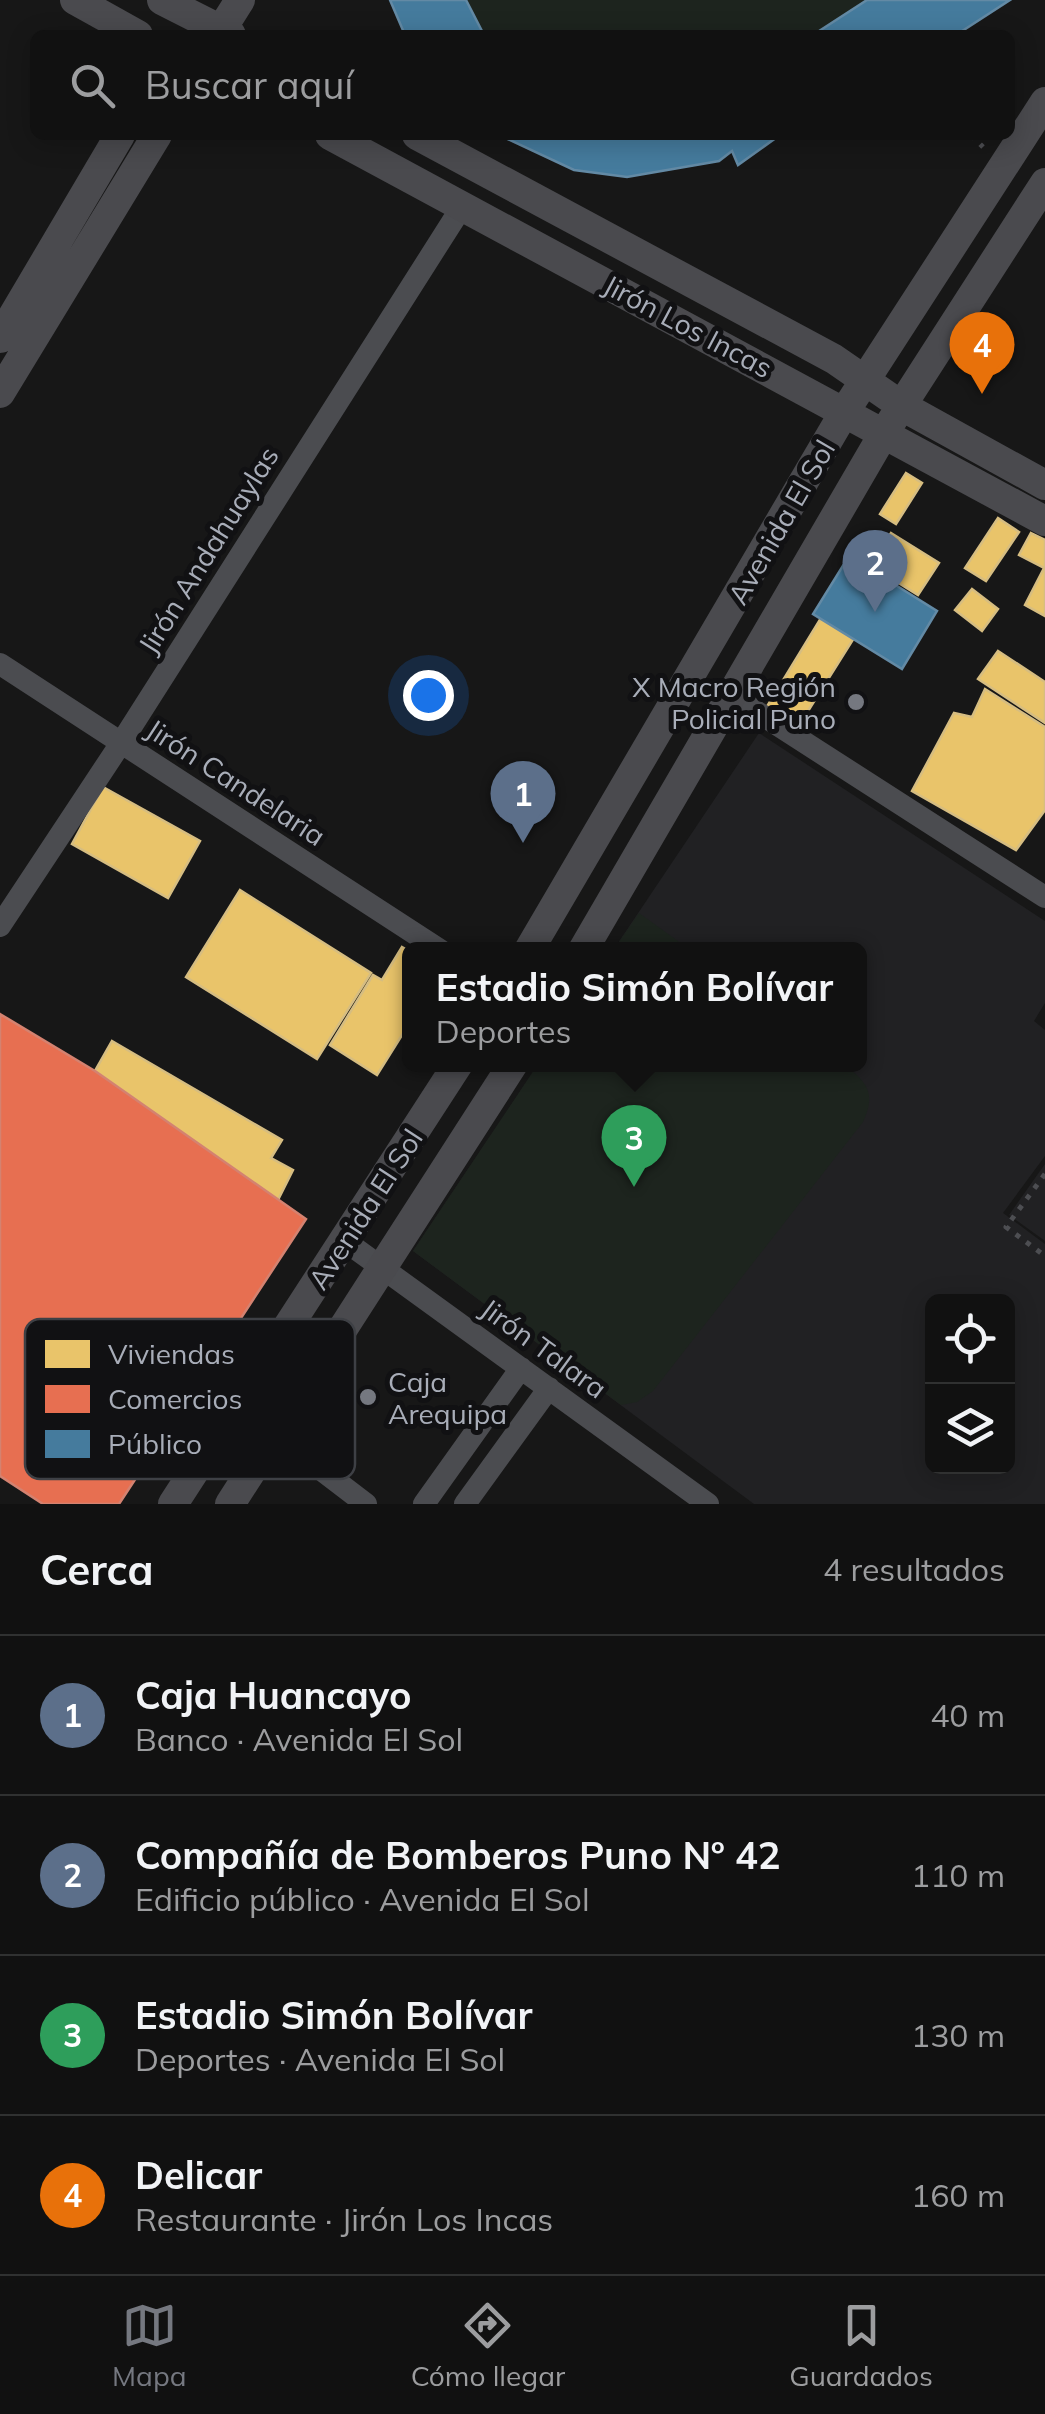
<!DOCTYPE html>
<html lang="es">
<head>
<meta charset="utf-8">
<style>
  body { margin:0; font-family:Mulish,sans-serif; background:#1a1a1a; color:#f1f3f6 }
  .controls { position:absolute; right:30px; bottom:30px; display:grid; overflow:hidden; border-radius:15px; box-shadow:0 5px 25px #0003 }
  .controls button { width:90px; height:90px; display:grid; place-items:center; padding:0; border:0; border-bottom:2px solid #303131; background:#111; color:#f1f3f6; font:50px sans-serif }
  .you { position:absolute; left:428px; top:695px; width:35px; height:35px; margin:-25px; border:8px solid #fff; border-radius:50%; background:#1a73e8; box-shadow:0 0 0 15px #1a73e833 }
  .badge { display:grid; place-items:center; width:65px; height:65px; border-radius:50%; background:#757880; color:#fff; font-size:32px; font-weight:700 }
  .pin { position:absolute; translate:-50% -82px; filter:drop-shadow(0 2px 5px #0008) }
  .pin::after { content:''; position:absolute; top:52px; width:35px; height:30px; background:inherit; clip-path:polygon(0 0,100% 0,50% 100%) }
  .popup { position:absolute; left:402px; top:942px; width:465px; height:130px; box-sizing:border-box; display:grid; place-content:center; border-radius:15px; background:#111; filter:drop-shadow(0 2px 8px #0005); font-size:32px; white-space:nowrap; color:#9c9d9f }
  .popup b { font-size:38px; color:#f1f3f6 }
  .popup::after { content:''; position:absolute; left:50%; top:100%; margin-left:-20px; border:20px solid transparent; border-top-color:#111 }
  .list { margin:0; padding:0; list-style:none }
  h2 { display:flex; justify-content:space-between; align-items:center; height:130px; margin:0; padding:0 40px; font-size:42px }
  h2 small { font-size:32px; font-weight:400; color:#9c9d9f }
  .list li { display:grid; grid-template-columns:65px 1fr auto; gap:30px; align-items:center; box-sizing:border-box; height:160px; padding:0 40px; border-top:2px solid #303131 }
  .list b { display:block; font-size:38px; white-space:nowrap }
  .list p { margin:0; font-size:32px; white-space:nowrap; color:#9c9d9f }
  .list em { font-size:32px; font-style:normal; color:#9c9d9f }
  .icon { flex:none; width:55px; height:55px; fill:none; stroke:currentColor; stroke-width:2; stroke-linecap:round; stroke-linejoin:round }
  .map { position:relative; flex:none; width:1045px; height:1504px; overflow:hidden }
  .search { position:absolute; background:#111; box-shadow:0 5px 25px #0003; left:30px; right:30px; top:30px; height:110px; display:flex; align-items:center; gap:25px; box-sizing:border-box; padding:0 35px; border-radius:15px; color:#9c9d9f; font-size:38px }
  .sheet { height:770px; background:#111 }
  nav { display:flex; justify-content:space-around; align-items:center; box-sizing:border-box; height:140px; border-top:2px solid #303131; background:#111; font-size:28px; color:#9c9d9f }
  nav a { display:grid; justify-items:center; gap:5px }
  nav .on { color:#757880 }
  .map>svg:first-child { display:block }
  .built { fill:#212123; fill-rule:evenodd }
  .green { fill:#1d241e }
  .homes { fill:#e9c46a; stroke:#d6bd81; stroke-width:2.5 }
  .shops { fill:#e76f51; stroke:#d48270; stroke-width:2.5 }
  .public { fill:#457b9d; stroke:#638aa5; stroke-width:2.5 }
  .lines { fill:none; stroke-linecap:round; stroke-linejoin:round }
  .path { stroke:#4d4e52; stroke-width:5; stroke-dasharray:5 8; stroke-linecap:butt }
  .street { stroke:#4b4c50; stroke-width:22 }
  .secondary { stroke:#4a4a4e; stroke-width:30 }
  .poi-dot { fill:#757880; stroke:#111113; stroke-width:4 }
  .labels { text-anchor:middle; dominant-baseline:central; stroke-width:10; stroke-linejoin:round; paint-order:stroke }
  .street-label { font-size:28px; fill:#a8adb8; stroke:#111113 }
  .poi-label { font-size:28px; fill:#a8adb8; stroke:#111113; text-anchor:end }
  .key { fill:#111113; stroke:#3e4045; stroke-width:2.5 }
  .key-label { font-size:28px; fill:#a8adb8 }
</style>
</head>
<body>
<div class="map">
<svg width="1045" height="1504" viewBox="0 0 1045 1504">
  <rect width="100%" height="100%" fill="#171717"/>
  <path class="built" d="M759 733 1045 921V1003L1034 1021 1045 1030V1156L1003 1213 1045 1244V1504H754L413 1251 538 1065 859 1064V950L614 949ZM932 1302H1008V1466H932Z
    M1045 1164V1241L1009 1215Z"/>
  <path class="green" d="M390 0H1010L956 35H405Z
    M639 913 689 949H614Z
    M538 1064 844 1065C868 1082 876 1094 863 1122L653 1391 637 1402 621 1405 413 1251Z"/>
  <path class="homes" d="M906 473 922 483 896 524 880 514Z
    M998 518 1019 532 986 581 965 568Z
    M891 533 939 563 918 595 870 565Z
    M1031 533 1045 540V616L1025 605 1044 568 1019 555Z
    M972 589 998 609 982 631 955 610Z
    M821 618 854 638 798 727 766 708Z
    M998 651 1045 682V723L978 679Z
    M985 689 1045 727V810L1016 850 912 791 954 713 972 717Z
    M103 787 200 841 168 898 72 844Z
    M240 890 371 973 317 1059 186 977Z
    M402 947 409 951V1024L377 1075 330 1045 373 975 382 980Z
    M112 1041 282 1140 271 1158 293 1170 278 1200 95 1071Z"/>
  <path class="shops" d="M0 1014 95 1071 306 1219 119 1504H43L0 1476Z"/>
  <path class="public" d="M390 0H466L484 35H405Z
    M867 0H1010L956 35H813Z
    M499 135H780L738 165 732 151 719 161 627 177 574 170Z
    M849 556 937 611 902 669 813 614Z"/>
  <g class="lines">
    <path class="path" d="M971 135 983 147
      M1045 1174 1006 1227 1045 1256"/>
    <path class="street" d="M0 664 440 950
      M748 706 1045 897
      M0 926 121 743 463 205
      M345 1241 708 1504
      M277 1436 366 1504
      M424 1504 521 1368
      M465 1504 549 1388"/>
    <path class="secondary" d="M75 0 138 35
      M162 0 231 35
      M218 35 240 0
      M330 135 1045 521
      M417 135 834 359 902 406 1045 485
      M0 338 120 135
      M0 393 157 135
      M529 950 845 411 1045 102
      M583 950 884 433 1045 183
      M173 1504 458 1064
      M230 1504 513 1064"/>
  </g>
  <g class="poi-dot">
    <circle cx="856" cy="702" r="10"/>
    <circle cx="368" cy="1397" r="10"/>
  </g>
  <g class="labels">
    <g class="street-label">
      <text transform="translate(688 326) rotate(28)">Jirón Los Incas</text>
      <text transform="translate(781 522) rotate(-60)">Avenida El Sol</text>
      <text transform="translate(208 550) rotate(-58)">Jirón Andahuaylas</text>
      <text transform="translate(236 782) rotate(33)">Jirón Candelaria</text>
      <text transform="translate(365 1209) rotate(-57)">Avenida El Sol</text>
      <text transform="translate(544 1348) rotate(36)">Jirón Talara</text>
    </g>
    <g class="poi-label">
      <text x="836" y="686">X Macro Región<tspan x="836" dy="32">Policial Puno</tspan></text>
      <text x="388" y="1381" text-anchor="start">Caja<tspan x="388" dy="32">Arequipa</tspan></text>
    </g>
  </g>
  <rect x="25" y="1319" width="330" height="160" rx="15" class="key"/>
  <rect x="45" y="1340" width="45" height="28" fill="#e9c46a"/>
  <rect x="45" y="1385" width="45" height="28" fill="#e76f51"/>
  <rect x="45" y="1430" width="45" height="28" fill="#457b9d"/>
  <g class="key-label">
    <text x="108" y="1364">Viviendas</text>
    <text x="108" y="1409">Comercios</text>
    <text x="108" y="1454">Público</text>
  </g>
</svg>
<div class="controls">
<button><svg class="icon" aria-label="locate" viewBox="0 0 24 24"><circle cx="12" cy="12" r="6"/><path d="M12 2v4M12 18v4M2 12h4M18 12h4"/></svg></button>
<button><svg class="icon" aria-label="layers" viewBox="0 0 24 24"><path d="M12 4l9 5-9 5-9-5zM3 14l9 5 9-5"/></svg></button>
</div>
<div class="you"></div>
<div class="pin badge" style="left:523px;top:843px;background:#5c6f8a">1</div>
<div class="pin badge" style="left:875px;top:612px;background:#5c6f8a">2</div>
<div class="pin badge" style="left:634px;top:1187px;background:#2e9e5b">3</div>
<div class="popup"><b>Estadio Simón Bolívar</b>Deportes</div>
<div class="pin badge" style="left:982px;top:394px;background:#e8710a">4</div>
<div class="search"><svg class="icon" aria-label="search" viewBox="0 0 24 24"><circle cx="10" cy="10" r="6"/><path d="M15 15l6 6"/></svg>Buscar aquí</div>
</div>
<section class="sheet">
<h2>Cerca<small>4 resultados</small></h2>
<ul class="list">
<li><span class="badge" style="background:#5c6f8a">1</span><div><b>Caja Huancayo</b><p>Banco · Avenida El Sol</p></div><em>40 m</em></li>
<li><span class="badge" style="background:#5c6f8a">2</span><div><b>Compañía de Bomberos Puno Nº 42</b><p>Edificio público · Avenida El Sol</p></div><em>110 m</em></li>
<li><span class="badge" style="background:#2e9e5b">3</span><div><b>Estadio Simón Bolívar</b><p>Deportes · Avenida El Sol</p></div><em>130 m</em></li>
<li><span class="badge" style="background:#e8710a">4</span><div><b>Delicar</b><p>Restaurante · Jirón Los Incas</p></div><em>160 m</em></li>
</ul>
</section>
<nav>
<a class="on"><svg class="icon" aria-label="map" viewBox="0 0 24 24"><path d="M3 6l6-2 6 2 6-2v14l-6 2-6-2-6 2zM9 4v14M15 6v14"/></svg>Mapa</a>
<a><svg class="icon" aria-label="directions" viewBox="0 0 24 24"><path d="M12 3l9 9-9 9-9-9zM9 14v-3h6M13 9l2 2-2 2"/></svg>Cómo llegar</a>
<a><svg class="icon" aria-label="saved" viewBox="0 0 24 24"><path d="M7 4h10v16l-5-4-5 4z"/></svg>Guardados</a>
</nav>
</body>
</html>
